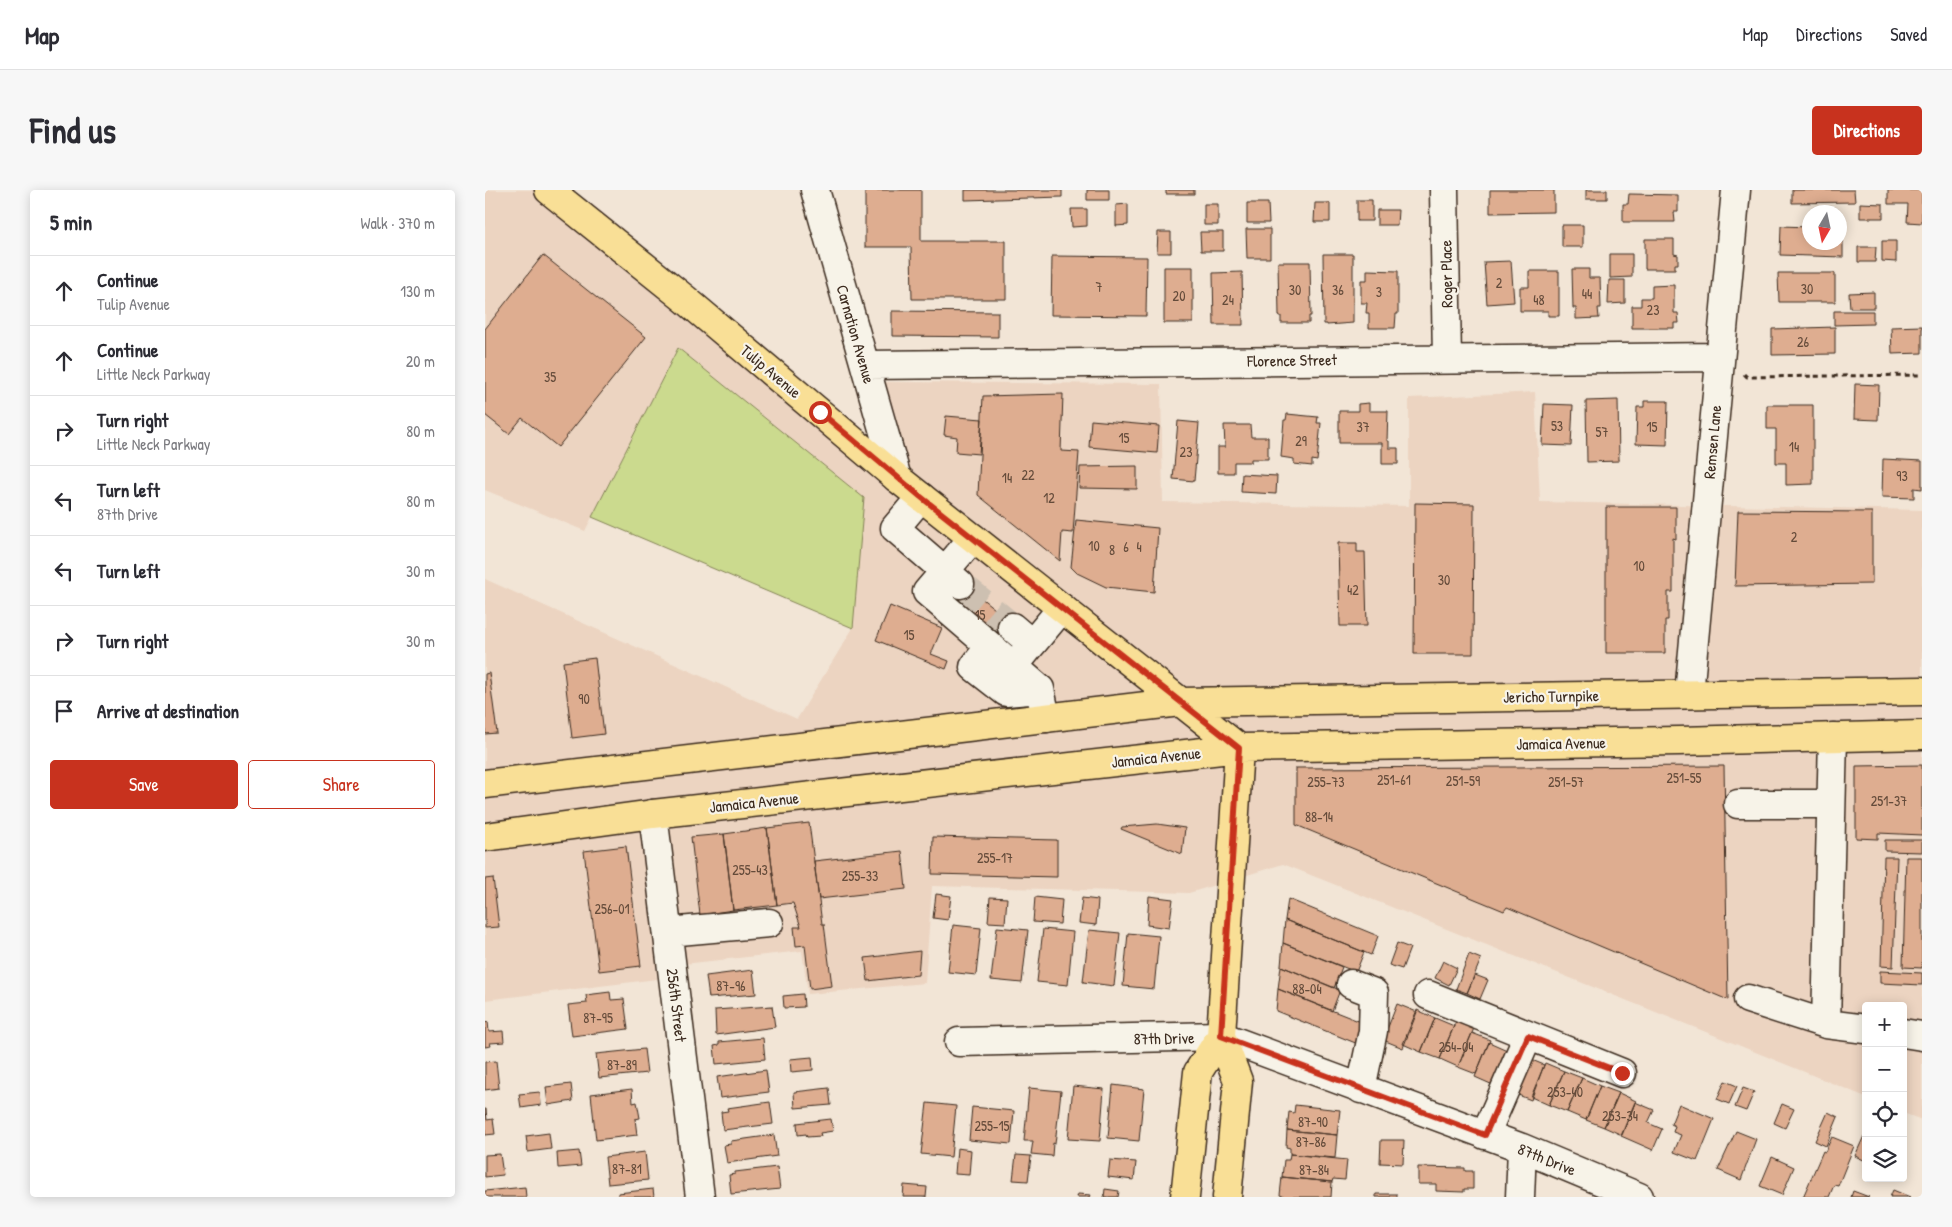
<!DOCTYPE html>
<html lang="en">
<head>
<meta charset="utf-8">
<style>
  body { margin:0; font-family:"Patrick Hand",sans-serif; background:#f7f7f7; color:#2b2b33 }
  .controls { position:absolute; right:15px; bottom:15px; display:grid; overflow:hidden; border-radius:5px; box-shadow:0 2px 12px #0003 }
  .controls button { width:45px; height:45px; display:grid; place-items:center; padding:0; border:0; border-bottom:1px solid #e1e1e2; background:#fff; color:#2b2b33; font:25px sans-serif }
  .compass { position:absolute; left:1317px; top:15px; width:45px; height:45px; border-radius:50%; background:#fff; box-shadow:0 2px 12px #0003; rotate:189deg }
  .stop { position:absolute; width:15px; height:15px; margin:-11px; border:4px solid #c8321e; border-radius:50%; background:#fff }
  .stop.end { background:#c8321e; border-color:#fff; box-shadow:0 1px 5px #0008 }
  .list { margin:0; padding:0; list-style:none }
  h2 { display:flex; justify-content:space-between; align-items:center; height:65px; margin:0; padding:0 20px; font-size:21px }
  h2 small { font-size:16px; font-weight:400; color:#7c7c81 }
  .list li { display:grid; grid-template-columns:32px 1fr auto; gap:15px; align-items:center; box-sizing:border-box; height:70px; padding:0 20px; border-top:1px solid #e1e1e2 }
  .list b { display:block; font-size:19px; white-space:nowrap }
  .list p { margin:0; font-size:16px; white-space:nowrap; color:#7c7c81 }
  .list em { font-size:16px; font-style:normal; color:#7c7c81 }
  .actions { display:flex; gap:10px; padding:15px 20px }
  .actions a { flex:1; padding:11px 0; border:1px solid #c8321e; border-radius:5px; text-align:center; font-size:18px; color:#c8321e }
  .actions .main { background:#c8321e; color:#fff }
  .icon { flex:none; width:28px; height:28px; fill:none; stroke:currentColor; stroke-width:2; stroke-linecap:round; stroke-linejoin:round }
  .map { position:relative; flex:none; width:1437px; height:1007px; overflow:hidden; border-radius:5px }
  header { display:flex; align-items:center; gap:30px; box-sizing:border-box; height:70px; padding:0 25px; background:#fff; border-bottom:1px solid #e1e1e2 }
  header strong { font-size:24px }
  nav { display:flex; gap:28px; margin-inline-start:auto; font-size:18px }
  .intro { display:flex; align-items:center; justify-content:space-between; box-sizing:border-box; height:120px; padding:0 30px }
  h1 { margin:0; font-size:35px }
  .button { padding:12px 22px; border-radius:5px; background:#c8321e; color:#fff; font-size:18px; font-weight:700 }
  main { display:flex; gap:30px; padding:0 30px }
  aside { flex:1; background:#fff; border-radius:5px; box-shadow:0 2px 12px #0003 }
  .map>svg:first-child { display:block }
  .built { fill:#ecd4c1 }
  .green { fill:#cbda8e; stroke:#838256 }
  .building { fill:#dead90; stroke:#3b2a1e }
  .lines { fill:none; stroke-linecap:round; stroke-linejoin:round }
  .minor-tunnel { stroke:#cdc0b1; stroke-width:28; stroke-dasharray:28 14; stroke-linecap:butt }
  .minor-casing { stroke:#3b2a1e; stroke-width:31 }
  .major-casing { stroke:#3b2a1e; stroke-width:31 }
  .path { stroke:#3b2a1e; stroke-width:3; stroke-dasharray:5 4; stroke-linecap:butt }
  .minor { stroke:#f7f3e8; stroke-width:28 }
  .major { stroke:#f9df96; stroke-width:28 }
  .route { stroke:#c8321e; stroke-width:6 }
  .labels { text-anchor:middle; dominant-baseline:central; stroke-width:4.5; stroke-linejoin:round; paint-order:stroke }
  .number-label { font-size:14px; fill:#644b3a }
  .street-label { font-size:16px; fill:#3b2a1e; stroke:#f7f3e8 }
</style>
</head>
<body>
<header>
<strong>Map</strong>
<nav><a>Map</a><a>Directions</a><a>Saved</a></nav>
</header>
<div class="intro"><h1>Find us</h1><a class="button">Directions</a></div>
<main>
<aside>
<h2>5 min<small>Walk · 370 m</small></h2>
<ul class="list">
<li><svg class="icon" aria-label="ahead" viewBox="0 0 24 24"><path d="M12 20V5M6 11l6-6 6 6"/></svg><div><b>Continue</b><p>Tulip Avenue</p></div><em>130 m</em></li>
<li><svg class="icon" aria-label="ahead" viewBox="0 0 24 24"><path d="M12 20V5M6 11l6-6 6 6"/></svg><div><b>Continue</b><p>Little Neck Parkway</p></div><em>20 m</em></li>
<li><svg class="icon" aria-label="right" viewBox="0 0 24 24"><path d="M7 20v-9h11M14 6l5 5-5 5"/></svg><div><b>Turn right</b><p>Little Neck Parkway</p></div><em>80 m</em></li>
<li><svg class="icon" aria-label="left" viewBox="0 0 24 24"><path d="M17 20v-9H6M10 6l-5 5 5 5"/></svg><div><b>Turn left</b><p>87th Drive</p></div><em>80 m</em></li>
<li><svg class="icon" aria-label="left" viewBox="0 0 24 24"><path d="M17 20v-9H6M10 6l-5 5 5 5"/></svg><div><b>Turn left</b></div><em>30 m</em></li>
<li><svg class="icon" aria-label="right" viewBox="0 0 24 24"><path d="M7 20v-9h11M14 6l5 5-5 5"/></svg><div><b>Turn right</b></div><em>30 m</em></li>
<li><svg class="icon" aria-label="arrive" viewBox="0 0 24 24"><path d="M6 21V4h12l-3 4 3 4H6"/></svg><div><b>Arrive at destination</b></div></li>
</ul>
<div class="actions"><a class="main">Save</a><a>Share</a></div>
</aside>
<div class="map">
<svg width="1437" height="1007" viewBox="0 0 1437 1007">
  <rect width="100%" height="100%" fill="#f2e5d6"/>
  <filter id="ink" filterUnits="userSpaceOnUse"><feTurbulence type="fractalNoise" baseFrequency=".02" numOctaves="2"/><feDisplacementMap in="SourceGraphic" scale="10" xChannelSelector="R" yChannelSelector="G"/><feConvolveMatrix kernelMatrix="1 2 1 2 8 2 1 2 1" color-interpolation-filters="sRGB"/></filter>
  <g filter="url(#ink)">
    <path class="built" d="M0 0H69L392 260 397 192 676 194 678 312 924 316V208L1050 202 1055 312 1437 320V930L1418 923V816H1381V907L1226 844 798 674 704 703 447 696 440 793 323 804 317 761 171 777 172 789 0 810V389L312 529 368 438 193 158 100 341 0 300Z"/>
    <path class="green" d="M193 158 379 308 368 438 107 327Z"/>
    <path class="building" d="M380 0H436V51H521V109H427L426 57H380Z
      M480 0H577V7L480 10Z
      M602 0H624V10H602Z
      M681 0H709V4H681Z
      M1005 0H1069V22L1005 23Z
      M1101 0H1122V9H1101Z
      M1307 0H1369L1370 12 1307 13Z
      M1403 0H1437V33L1422 32 1423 14H1403Z
      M1144 4 1193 5V22H1189L1190 32H1138V14H1143Z
      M872 10H887V31H872Z
      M762 13H783L784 33H762Z
      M830 13H845V32H829Z
      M1375 13 1398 14V28H1375Z
      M643 14V35L631 36V15Z
      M719 14H733V35H719Z
      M586 19H602V36L587 37Z
      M892 20H913L912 35H892Z
      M1077 35H1098V57H1077Z
      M1296 36 1324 37V52H1354V38H1358V67L1295 65Z
      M761 39H785V68H762Z
      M673 42H686V63H672Z
      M715 42H738V61H716Z
      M1160 49H1189V64L1193 65V74H1190V79H1160Z
      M1397 51H1411V72L1397 71Z
      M1373 57H1391L1390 72H1373Z
      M838 64H868V133L842 135V134H839Z
      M1125 64H1147V87L1125 88Z
      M58 65 161 147 73 257 37 228 24 244 0 225V139Z
      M567 66 662 67 661 126 566 125Z
      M1026 71 1029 112 1002 114 999 72Z
      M793 72H825L826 126H824V133H796V126H794Z
      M679 77H708V133H679Z
      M1087 79H1104V88H1115L1116 118H1113L1114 128 1091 129V118H1088Z
      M882 80 913 81V124H911L910 138H884V123H881L882 113H876V90H882Z
      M1044 81H1074V126H1063V121H1035V97H1044Z
      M757 82 758 135H729L728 83Z
      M1293 83H1350V112H1294Z
      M1124 90H1140V113L1123 114Z
      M1189 95V123H1193L1194 133H1189V138H1147V116H1156V108H1167V96Z
      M1389 102V118H1365L1364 103Z
      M407 121 513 122V147L407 146Z
      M1349 121H1388V134L1349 135Z
      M1437 136V163L1407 164 1406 137Z
      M1350 137V164L1287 165V139Z
      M1370 194 1394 195 1393 230 1369 229Z
      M578 204 576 261 594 262 588 343 577 342 575 371 493 305 498 206Z
      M1133 210 1134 271 1102 272 1101 211Z
      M1159 211H1183L1182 255 1151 254 1152 217H1159Z
      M884 213V221H903L902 251H904V258H913V274H897V253H854V221H873V214Z
      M1059 214 1088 215 1086 256 1057 255Z
      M1282 215H1328V294L1301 295V273H1291V239H1282Z
      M802 224 833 227 832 233H836L832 271 827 270V276L809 274V269L796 267 799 230H801Z
      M461 226 497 229 494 264 471 262 472 247 459 245Z
      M606 230 674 236 672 263 604 257Z
      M693 231 714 233 709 291 688 289Z
      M739 235H765L766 247H783V269H766V272H749V283H733V257H740Z
      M1398 269 1437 271V299L1429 298V308L1397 307Z
      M652 276V299L594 298 595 277Z
      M757 284 792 286 791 304 756 302Z
      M930 313 989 314 988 464H929Z
      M1121 317H1191V349L1188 348V402H1183V430H1180V463H1121Z
      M1253 321 1387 322V394L1250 396Z
      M591 330 673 338 669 402 621 397 592 383 586 377Z
      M853 353H872V362H880L882 436H855Z
      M476 392 529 434 513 455 460 413Z
      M405 416 457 438 446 464 464 471 461 479 391 450Z
      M110 468 119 544 87 548 78 472Z
      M4 483 12 543 0 544V484Z
      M1437 575V645L1393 643V649L1371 648V576Z
      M1239 576 1243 810 1022 717 1019 721 811 635V578Z
      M324 633 337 734H339L347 796 325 799 320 755 311 756 309 737H316L308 713 292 715 282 638Z
      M672 634 700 638 697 664 636 639 637 637Z
      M282 638 292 715 248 720 239 644Z
      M239 644 248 720 215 725 206 647Z
      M448 647 572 650V687L447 684Z
      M1400 650H1437V662L1400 661Z
      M141 656 156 776 114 781 99 661Z
      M417 661 421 699 334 709 329 671Z
      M1399 667H1412L1408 777 1396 776Z
      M1421 667H1437V778L1418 777Z
      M8 688 14 737 0 738V689Z
      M451 704 466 706 463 730 448 728Z
      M664 706 688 709 684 738 662 735Z
      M505 707 522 708 520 733 503 732Z
      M550 707 577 710 575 734 548 732Z
      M597 708 613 710 611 735 594 733Z
      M803 709 893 746 886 765 800 730Z
      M800 730 879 762 871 782 798 753Z
      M468 735 496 738 491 785 463 782Z
      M512 737 543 740 537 793 506 790Z
      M558 739 588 742 583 795 552 792Z
      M604 740 635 743 629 796 598 792Z
      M643 743 674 746 669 799 638 796Z
      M798 753 857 777 849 798 796 776Z
      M912 753 925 758 917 779 904 775Z
      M435 761 433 785 383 791 380 768Z
      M984 764 996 769 982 803 971 799Z
      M958 771 972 778 964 795 950 788Z
      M796 776 855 800 847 821 793 799Z
      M268 780 271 804 224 808 221 786Z
      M1395 781 1437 783V795L1395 793Z
      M990 785 1003 790 995 809 982 803Z
      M793 799 881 834 873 854 791 821Z
      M125 802 126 810 139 809 143 839 87 846 83 815 102 813 101 805Z
      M318 804 319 817 299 818 298 806Z
      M912 814 932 822 918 858 898 850Z
      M287 816 290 837 231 845 230 820Z
      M932 820 950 828 936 862 918 854Z
      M974 824 992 831 973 877 955 869Z
      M950 828 969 836 955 869 936 862Z
      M3 832 4 842 18 841 19 852 5 853 6 856 0 857V833Z
      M987 843 1005 850 991 884 973 877Z
      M278 848 280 869 231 874 229 856 234 855V852Z
      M1004 852 1022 860 1008 895 990 887Z
      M159 859 162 883 114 888 111 864Z
      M327 867 328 880 306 882 305 869Z
      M1042 868 1059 875 1046 910 1028 903Z
      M11 871 14 898 0 900V872Z
      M1060 873 1079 881 1064 915 1046 907Z
      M281 880 284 902 235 908 232 887Z
      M1079 881 1097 888 1082 922 1064 915Z
      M1097 888 1115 896 1101 930 1082 922Z
      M1240 891 1252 896 1244 914 1232 909Z
      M86 894 88 911 63 915 61 897Z
      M628 895 659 899 654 951 623 948Z
      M588 896 619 899 615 951 583 949Z
      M1115 896 1134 903 1119 937 1101 930Z
      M344 898 346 915 310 918 309 902Z
      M544 898 576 901 570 954 568 953 567 966 546 964 548 951H539Z
      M1258 898 1269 902 1261 921 1250 917Z
      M147 899 148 913 152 912 155 928 150 929 152 945 111 950 106 904Z
      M55 902 56 915 36 918 34 904Z
      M1134 903 1151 911 1137 945 1119 937Z
      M285 912 288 934 238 940 236 922 243 921 242 918Z
      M1150 912 1169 920 1163 933 1177 939 1168 960 1136 946Z
      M442 913 471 916 466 967 436 964Z
      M1194 914 1229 929 1212 971 1189 962 1196 945 1188 942 1190 936 1186 934Z
      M1297 914 1309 919 1300 938 1289 933Z
      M810 915 855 920 852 945 802 940 804 922 809 923Z
      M487 917 529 921 526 954 484 950Z
      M0 919H1L2 930 8 929 10 944 0 945Z
      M1343 922 1353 927 1341 956 1330 951Z
      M346 929 348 941 335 943 336 946 322 947 321 944 313 945 312 933Z
      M802 940 852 945 850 968 805 964V958L801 957Z
      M1251 941 1271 949 1256 990 1233 980Z
      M64 943 66 959 43 962 41 946Z
      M289 945 292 966 242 973 239 955 246 954V951Z
      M1379 946 1381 947V971L1370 966Z
      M1347 947 1369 956 1353 996 1349 995 1344 1007H1318L1338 961 1340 962Z
      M896 950H919L918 974 895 973Z
      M472 958 486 960 484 985 470 984Z
      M94 961 96 976 73 978 72 963Z
      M160 962 163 990 123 994 120 967Z
      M15 964 18 985 0 987V965Z
      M805 964 862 970 860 990 848 989 847 992 797 987 799 970H804Z
      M531 965 546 966 543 991 528 990Z
      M1287 967 1309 977 1297 1005 1275 996Z
      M625 970 651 972 649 990 623 987Z
      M292 977 295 999 246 1004 244 985 250 984V982Z
      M933 977 980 978V981H988V999H979V1002L951 1001V994H933Z
      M797 987 847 992 846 1007H800L795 1005Z
      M419 995 442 997 441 1007H418Z
      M40 997 41 1007H0V1001Z
      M168 999 169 1007H133V1003Z
      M620 999 634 1001 633 1007H619Z
      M1408 1000 1425 1007H1405Z
      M1368 1001 1384 1007H1366Z
      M593 1004 606 1005 605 1007H592Z
      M891 1004H912V1007H891Z"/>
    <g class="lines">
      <path class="minor-tunnel" d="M475 394 527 437"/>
      <g class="minor-casing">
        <path id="minor" d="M330 0 412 288
          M959 0 962 169
          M380 175 1235 167
          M436 307 410 338 475 394
          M488 348 442 402 555 499 561 528
          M527 437 547 454 529 476
          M547 454 577 418
          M505 456 489 477 521 502 555 499
          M1204 504 1251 0
          M1253 614H1346
          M168 624 215 1007
          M183 742 284 733
          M866 794 889 803 888 841 876 899
          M943 805 1137 883
          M1263 809 1341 834 1381 839
          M1341 834 1348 547
          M1418 843 1437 846
          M474 852 736 846 1037 958 1154 1007
          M1000 945 1043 846
          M1035 1007 1037 958"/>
      </g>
      <g class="major-casing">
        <path id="major" d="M64 0 200 109 412 288 754 558
          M0 594 695 512 1437 501
          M0 647 168 624 754 558 1194 551 1437 545
          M700 1007 713 882 736 846
          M742 1007 753 891 736 846 754 558"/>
      </g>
      <path class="path" d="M1259 184 1262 187 1437 185"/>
      <use href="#minor" class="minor"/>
      <use href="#major" class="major"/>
    </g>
  </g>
  <g class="lines" filter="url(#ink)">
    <path class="route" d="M335 222 436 307 754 558 736 846 1000 945 1043 846 1137 883"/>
  </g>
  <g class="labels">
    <g class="number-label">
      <text x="1014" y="92">2</text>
      <text x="614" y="96">7</text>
      <text x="1322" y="98">30</text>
      <text x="810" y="99">30</text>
      <text x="853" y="99">36</text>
      <text x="894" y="101">3</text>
      <text x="1102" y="103">44</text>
      <text x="694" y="105">20</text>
      <text x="743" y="109">24</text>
      <text x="1054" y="109">48</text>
      <text x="1168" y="119">23</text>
      <text x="1318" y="151">26</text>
      <text x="65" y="186">35</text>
      <text x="1072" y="235">53</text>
      <text x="878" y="236">37</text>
      <text x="1167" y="236">15</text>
      <text x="1117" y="241">57</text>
      <text x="639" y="247">15</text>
      <text x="816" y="250">29</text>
      <text x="1309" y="256">14</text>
      <text x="701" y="261">23</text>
      <text x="543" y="284">22</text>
      <text x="1417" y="285">93</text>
      <text x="522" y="287">14</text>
      <text x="564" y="307">12</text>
      <text x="1309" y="346">2</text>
      <text x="609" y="355">10</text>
      <text x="641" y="356">6</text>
      <text x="654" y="356">4</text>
      <text x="627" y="359">8</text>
      <text x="1154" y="375">10</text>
      <text x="959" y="389">30</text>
      <text x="868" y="399">42</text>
      <text x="495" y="424">15</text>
      <text x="424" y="444">15</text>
      <text x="99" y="508">90</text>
      <text x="1199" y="587">251-55</text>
      <text x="909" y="589">251-61</text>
      <text x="978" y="590">251-59</text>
      <text x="841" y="591">255-73</text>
      <text x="1081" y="591">251-57</text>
      <text x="1404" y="610">251-37</text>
      <text x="834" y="626">88-14</text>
      <text x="510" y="667">255-17</text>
      <text x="265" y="679">255-43</text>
      <text x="375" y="685">255-33</text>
      <text x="127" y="718">256-01</text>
      <text x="246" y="795">87-96</text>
      <text x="822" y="798">88-04</text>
      <text x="113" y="827">87-95</text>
      <text x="971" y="856">254-04</text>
      <text x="137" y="874">87-89</text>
      <text x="1080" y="901">253-40</text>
      <text x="1135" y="925">253-34</text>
      <text x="828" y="931">87-90</text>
      <text x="507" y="935">255-15</text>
      <text x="826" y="951">87-86</text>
      <text x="142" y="978">87-81</text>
      <text x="829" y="979">87-84</text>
    </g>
    <g class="street-label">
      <text transform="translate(961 84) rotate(-91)">Roger Place</text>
      <text transform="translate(371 144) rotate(74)">Carnation Avenue</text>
      <text transform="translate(807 170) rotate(-1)">Florence Street</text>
      <text transform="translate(286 181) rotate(40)">Tulip Avenue</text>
      <text transform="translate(1227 252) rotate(-85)">Remsen Lane</text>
      <text transform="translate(1066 506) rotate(-1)">Jericho Turnpike</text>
      <text transform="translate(1076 553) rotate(-1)">Jamaica Avenue</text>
      <text transform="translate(671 567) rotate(-6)">Jamaica Avenue</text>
      <text transform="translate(269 612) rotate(-6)">Jamaica Avenue</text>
      <text transform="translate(192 815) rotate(83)">256th Street</text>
      <text transform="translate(679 848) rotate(-1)">87th Drive</text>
      <text transform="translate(1062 969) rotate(22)">87th Drive</text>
    </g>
  </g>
</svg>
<div class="controls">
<button>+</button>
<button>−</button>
<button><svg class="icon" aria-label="locate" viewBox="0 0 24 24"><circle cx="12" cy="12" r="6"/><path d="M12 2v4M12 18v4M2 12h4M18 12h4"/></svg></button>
<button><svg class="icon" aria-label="layers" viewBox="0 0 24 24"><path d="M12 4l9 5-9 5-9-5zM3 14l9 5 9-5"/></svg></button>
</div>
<svg class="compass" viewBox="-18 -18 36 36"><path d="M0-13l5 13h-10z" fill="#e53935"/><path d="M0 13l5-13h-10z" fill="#7c7c81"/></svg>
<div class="stop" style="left:335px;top:222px"></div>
<div class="stop end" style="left:1137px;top:883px"></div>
</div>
</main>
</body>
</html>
